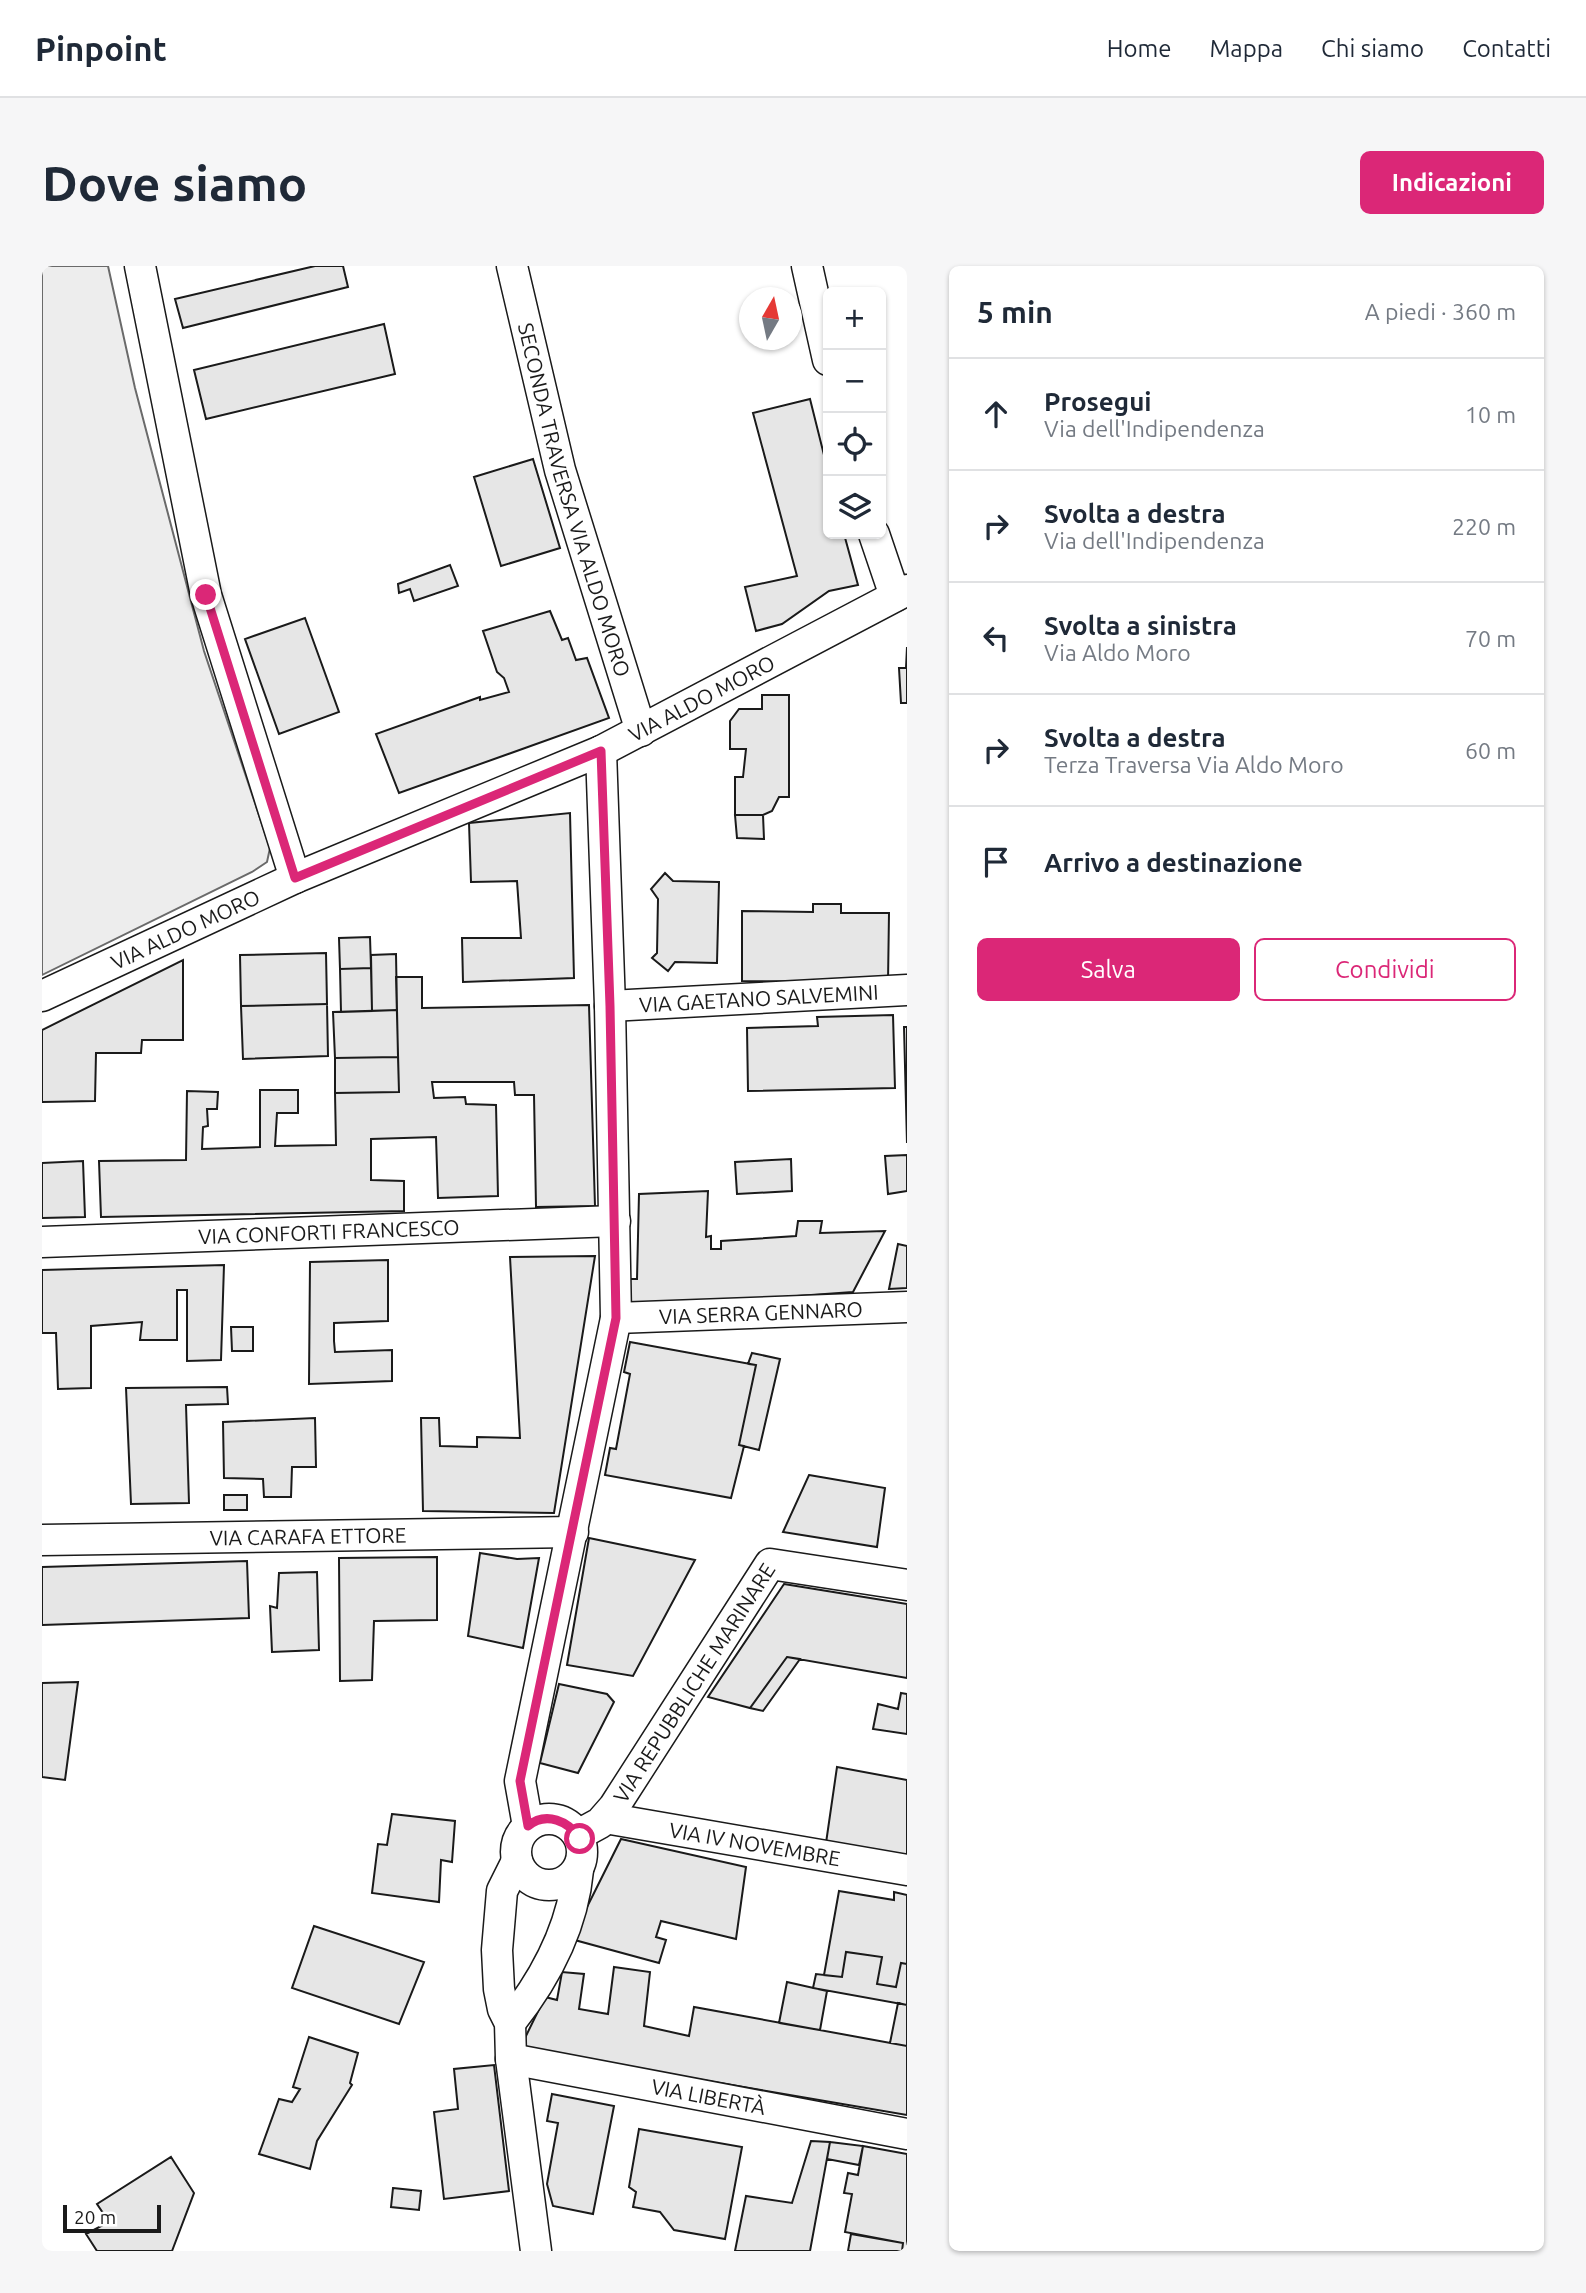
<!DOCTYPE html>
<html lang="it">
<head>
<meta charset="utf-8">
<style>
  body { margin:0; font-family:Ubuntu,sans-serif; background:#f6f6f7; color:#1f2937 }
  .controls { position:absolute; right:21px; top:21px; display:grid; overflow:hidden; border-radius:10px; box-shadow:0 2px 5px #0004 }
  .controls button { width:63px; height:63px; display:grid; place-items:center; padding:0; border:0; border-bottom:2px solid #e0e1e3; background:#fff; color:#1f2937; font:35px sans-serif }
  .compass { position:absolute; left:697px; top:21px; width:63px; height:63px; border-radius:50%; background:#fff; box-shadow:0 2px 5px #0004; rotate:9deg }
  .scale { position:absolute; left:21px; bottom:18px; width:98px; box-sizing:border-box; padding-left:7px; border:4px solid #1a1a1a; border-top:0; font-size:19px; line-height:24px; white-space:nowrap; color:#1a1a1a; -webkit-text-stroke:5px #fff; paint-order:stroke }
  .stop { position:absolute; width:21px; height:21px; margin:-16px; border:5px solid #db2777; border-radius:50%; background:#fff }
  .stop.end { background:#db2777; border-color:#fff; box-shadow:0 2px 7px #0008 }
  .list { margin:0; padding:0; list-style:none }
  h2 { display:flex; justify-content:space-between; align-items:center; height:91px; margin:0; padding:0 28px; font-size:30px }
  h2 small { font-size:23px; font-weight:400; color:#747a83 }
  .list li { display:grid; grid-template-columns:46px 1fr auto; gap:21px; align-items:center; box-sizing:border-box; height:112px; padding:0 28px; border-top:2px solid #e0e1e3 }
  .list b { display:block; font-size:26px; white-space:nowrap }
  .list p { margin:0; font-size:23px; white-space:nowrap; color:#747a83 }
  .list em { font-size:23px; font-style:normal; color:#747a83 }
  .actions { display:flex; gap:14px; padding:21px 28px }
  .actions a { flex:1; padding:16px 0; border:2px solid #db2777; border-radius:10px; text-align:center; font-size:24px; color:#db2777 }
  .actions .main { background:#db2777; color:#fff }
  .icon { flex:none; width:38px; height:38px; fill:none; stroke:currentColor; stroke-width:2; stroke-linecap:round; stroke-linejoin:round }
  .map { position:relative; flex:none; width:865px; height:1985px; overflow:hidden; border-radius:10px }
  header { display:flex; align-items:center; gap:42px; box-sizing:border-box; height:98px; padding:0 35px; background:#fff; border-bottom:2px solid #e0e1e3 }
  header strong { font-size:33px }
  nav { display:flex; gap:38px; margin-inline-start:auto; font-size:24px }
  .intro { display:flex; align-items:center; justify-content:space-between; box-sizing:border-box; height:168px; padding:0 42px }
  h1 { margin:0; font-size:49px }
  .button { padding:18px 32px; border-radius:10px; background:#db2777; color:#fff; font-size:24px; font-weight:700 }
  main { display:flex; gap:42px; padding:0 42px }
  aside { flex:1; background:#fff; border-radius:10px; box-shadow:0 2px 5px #0004 }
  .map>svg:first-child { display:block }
  .built { fill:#ededed; stroke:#6a6a6a; stroke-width:2 }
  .building { fill:#e6e6e6; stroke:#1a1a1a; stroke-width:2 }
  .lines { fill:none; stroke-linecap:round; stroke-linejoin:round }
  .minor-casing { stroke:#1a1a1a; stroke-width:33 }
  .minor { stroke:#fff; stroke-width:30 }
  .route { stroke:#db2777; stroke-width:9 }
  .labels { text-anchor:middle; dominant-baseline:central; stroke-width:5; stroke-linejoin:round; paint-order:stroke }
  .street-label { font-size:21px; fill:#1a1a1a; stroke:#fff }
</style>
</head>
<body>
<header>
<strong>Pinpoint</strong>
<nav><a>Home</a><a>Mappa</a><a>Chi siamo</a><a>Contatti</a></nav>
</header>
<div class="intro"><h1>Dove siamo</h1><a class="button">Indicazioni</a></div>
<main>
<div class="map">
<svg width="865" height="1985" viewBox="0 0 865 1985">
  <rect width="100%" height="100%" fill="#fff"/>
  <path class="built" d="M0 0H66L93 122 162 385 228 582 225 596 210 606 0 709Z"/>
  <path class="building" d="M273 0H301L306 21 141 62 133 33Z
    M342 58 353 108 164 153 152 104Z
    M768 133 786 205V268H802L816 319 787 325 740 358 714 365 703 321 755 310 711 147Z
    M491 193 518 282 459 300 432 211Z
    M408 299 416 320 372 335 368 323 357 327 356 318Z
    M508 345 520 374 526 372 534 394 545 392 567 452 357 527 334 468 438 431V434L467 426 462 412 455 406 441 365Z
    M263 352 297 446 237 468 203 373Z
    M865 381V437H859L857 402H864Z
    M720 429H747V531H737L730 545 721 549H693V511H701L704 483H688V455L697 443H720Z
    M528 547 532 712 421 716 420 672H479L475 615 429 616 427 557Z
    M693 549H721L722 573 695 572Z
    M623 607 631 615 677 616 675 697 633 696 626 705 610 692 615 687 616 633 609 623Z
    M771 638H799V647H847L846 716 700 715V645L771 646Z
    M328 671 329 702 298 703 297 672Z
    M284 687 285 738 199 740 198 689Z
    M354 688 355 744 330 745 329 689Z
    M141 694V774H100L99 787H54L53 835 0 836V764Z
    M329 702 330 745 299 746 298 703Z
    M354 711H380V742L547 739 553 940 494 941 492 829H473L472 816H390L392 832 423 831 424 838 454 839 456 930 396 932 394 871 329 873V914L362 915V945L59 951 57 895 144 894 145 825 176 826 175 843H165L166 860 161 861 160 883 218 881V824H256V847H235L233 880 294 879 293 827 357 826Z
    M285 738 286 790 201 793 199 740Z
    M355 744 356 791 293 792 291 746Z
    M851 749 853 822 706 825 705 762 776 760 775 751Z
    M862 761H865V877Z
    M356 791 357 826 293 827V792Z
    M865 889V925L846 928 843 890Z
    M749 893 750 925 695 928 693 896Z
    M41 895 43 951 0 952V897Z
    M666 925 664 971 669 970V983H679V975L754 970 756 955H780L778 967 843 965 811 1026 587 1042 586 1013H595L597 928Z
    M856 978 865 980V1022L847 1023Z
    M553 990 512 1247 381 1245 379 1152H397L398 1180 435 1181V1171L478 1172 468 991Z
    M346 994V1055L292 1057V1075L293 1086 350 1084V1115L267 1118 268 996Z
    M182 999 179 1094 145 1095V1024H135V1074H98L100 1056 49 1060V1122L16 1123 14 1067H0V1004Z
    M189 1061H211V1085H190Z
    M588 1076 714 1099 697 1179 702 1180 689 1232 563 1209 568 1182 574 1183 588 1108 582 1106Z
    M710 1087 738 1093 717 1184 697 1179 714 1099 706 1098Z
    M185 1121 186 1138 144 1139 147 1237 89 1238 84 1122Z
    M273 1152 274 1201H250L249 1231H222L221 1213 182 1212 181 1156Z
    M767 1209 843 1222 835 1281 741 1266Z
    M182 1229H205V1244H182Z
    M547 1272 653 1294 591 1410 525 1399Z
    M438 1287 475 1293 497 1292 481 1382 426 1370Z
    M395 1291V1354L332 1355 330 1414 298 1415 297 1292Z
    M205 1295 207 1352 0 1359V1301Z
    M275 1306 277 1384 230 1386 228 1340 235 1342 237 1307Z
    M742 1318 865 1338V1412L745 1391 708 1442 666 1431Z
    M745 1391 758 1393 721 1445 708 1442Z
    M36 1416 23 1514 0 1511V1417Z
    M517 1418 565 1428 572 1436 536 1507 498 1497Z
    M859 1427 865 1428V1468L831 1463 836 1438 856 1443Z
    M795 1501 865 1514V1590L784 1577Z
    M350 1548 413 1555 410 1596 399 1594 397 1636 330 1627 336 1578 345 1579Z
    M579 1573 704 1601 694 1673 619 1655 614 1671 624 1674 617 1697 529 1673Z
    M797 1625 852 1634V1626L865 1629V1698L859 1697 854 1721 835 1718 840 1691 804 1686 800 1711 782 1709Z
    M272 1660 382 1696 357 1758 250 1722Z
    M804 1686 840 1691 835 1718 854 1721 859 1697 865 1698V1739L771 1722 774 1708 800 1711Z
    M572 1701 608 1706 602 1760 647 1770 652 1741 865 1780V1849L490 1785 482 1779V1774L503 1731 515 1734 520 1706 542 1708 537 1743 566 1748Z
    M745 1716 785 1725 778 1764 737 1757Z
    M856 1737 865 1739V1780L848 1777Z
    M267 1771 316 1787 308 1817 310 1819 275 1875 268 1903 217 1888 237 1833 250 1836 258 1823 251 1821Z
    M452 1799 467 1925 402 1933 392 1846 416 1843 412 1803Z
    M510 1828 572 1840 551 1948 511 1940 505 1918 516 1857 505 1855Z
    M597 1863 700 1881 683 1973 632 1964 618 1946 591 1941 594 1926 587 1921Z
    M769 1875 788 1876 768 1985H693L704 1930 750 1937Z
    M788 1876 821 1880 817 1899 785 1893Z
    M821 1880 865 1888V1985H860L861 1977 803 1966 810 1928 802 1927 806 1907 816 1909Z
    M129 1891 152 1927 130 1985H55L44 1968 67 1956 55 1938Z
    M351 1922 379 1925 377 1944 349 1941Z
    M809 1968 861 1977 860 1985H806Z"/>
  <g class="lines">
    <g class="minor-casing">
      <g id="minor">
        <path d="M98 0 164 329 253 612"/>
        <path id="s1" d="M470 0 518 204 599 465"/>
        <path d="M765 0 786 94"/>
        <path d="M832 268 853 330"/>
        <path id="s2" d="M0 730 253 612 559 485 865 324"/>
        <path id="s3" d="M568 740 865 724"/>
        <path id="s4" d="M0 976 573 955"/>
        <path id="s5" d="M574 1052 865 1041"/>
        <path id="s6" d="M0 1274 531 1266"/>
        <path id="s7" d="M563 1552 865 1604"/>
        <circle cx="507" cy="1586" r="33"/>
        <path d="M486 1560 478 1515 574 1052 568 740 559 485"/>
        <path id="s8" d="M536 1569 558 1557 572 1541 728 1298 865 1319"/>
        <path d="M475 1595 460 1625 455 1684 457 1723 461 1743 468 1757 469 1793 494 1985"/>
        <path d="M468 1757C503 1713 531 1660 536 1604"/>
        <path id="s9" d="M469 1793 865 1868"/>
      </g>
    </g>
    <use href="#minor" class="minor"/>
  </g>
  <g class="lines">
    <path class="route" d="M164 329 253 612 559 485 568 740 574 1052 478 1515 486 1560C504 1545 527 1555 538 1573"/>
  </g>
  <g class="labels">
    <g class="street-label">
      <text stroke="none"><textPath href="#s1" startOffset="242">SECONDA TRAVERSA VIA ALDO MORO</textPath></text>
      <text stroke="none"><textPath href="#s2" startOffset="724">VIA ALDO MORO</textPath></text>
      <text stroke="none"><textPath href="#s2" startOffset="158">VIA ALDO MORO</textPath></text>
      <text stroke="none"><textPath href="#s3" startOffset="149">VIA GAETANO SALVEMINI</textPath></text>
      <text stroke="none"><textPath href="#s4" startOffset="287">VIA CONFORTI FRANCESCO</textPath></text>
      <text stroke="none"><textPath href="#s5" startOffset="145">VIA SERRA GENNARO</textPath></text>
      <text stroke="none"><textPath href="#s6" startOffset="266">VIA CARAFA ETTORE</textPath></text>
      <text stroke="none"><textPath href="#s8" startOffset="194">VIA REPUBBLICHE MARINARE</textPath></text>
      <text stroke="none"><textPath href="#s7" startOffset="152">VIA IV NOVEMBRE</textPath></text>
      <text stroke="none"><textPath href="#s9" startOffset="201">VIA LIBERTÀ</textPath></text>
    </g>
  </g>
</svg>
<div class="controls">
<button>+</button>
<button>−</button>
<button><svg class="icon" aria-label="locate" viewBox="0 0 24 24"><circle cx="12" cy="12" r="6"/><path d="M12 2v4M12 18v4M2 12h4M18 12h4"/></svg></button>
<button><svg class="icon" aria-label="layers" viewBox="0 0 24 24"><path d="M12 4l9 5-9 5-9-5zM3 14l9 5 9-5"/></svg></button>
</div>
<svg class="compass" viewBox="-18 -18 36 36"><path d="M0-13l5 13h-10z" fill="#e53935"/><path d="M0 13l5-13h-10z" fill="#747a83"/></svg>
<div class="scale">20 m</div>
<div class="stop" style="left:538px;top:1573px"></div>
<div class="stop end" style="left:164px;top:329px"></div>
</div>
<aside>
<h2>5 min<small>A piedi · 360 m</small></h2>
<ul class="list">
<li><svg class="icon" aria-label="ahead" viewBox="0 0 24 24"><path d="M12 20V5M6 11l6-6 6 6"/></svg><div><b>Prosegui</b><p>Via dell'Indipendenza</p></div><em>10 m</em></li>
<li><svg class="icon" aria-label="right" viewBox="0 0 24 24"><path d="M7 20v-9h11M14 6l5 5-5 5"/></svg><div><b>Svolta a destra</b><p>Via dell'Indipendenza</p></div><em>220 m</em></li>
<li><svg class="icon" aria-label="left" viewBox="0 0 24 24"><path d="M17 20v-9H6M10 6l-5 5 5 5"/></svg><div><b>Svolta a sinistra</b><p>Via Aldo Moro</p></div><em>70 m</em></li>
<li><svg class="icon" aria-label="right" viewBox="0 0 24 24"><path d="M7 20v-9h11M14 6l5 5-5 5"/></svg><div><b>Svolta a destra</b><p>Terza Traversa Via Aldo Moro</p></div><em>60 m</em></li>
<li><svg class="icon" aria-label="arrive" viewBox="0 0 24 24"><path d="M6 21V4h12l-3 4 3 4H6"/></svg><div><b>Arrivo a destinazione</b></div></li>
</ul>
<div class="actions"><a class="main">Salva</a><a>Condividi</a></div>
</aside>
</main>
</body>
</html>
